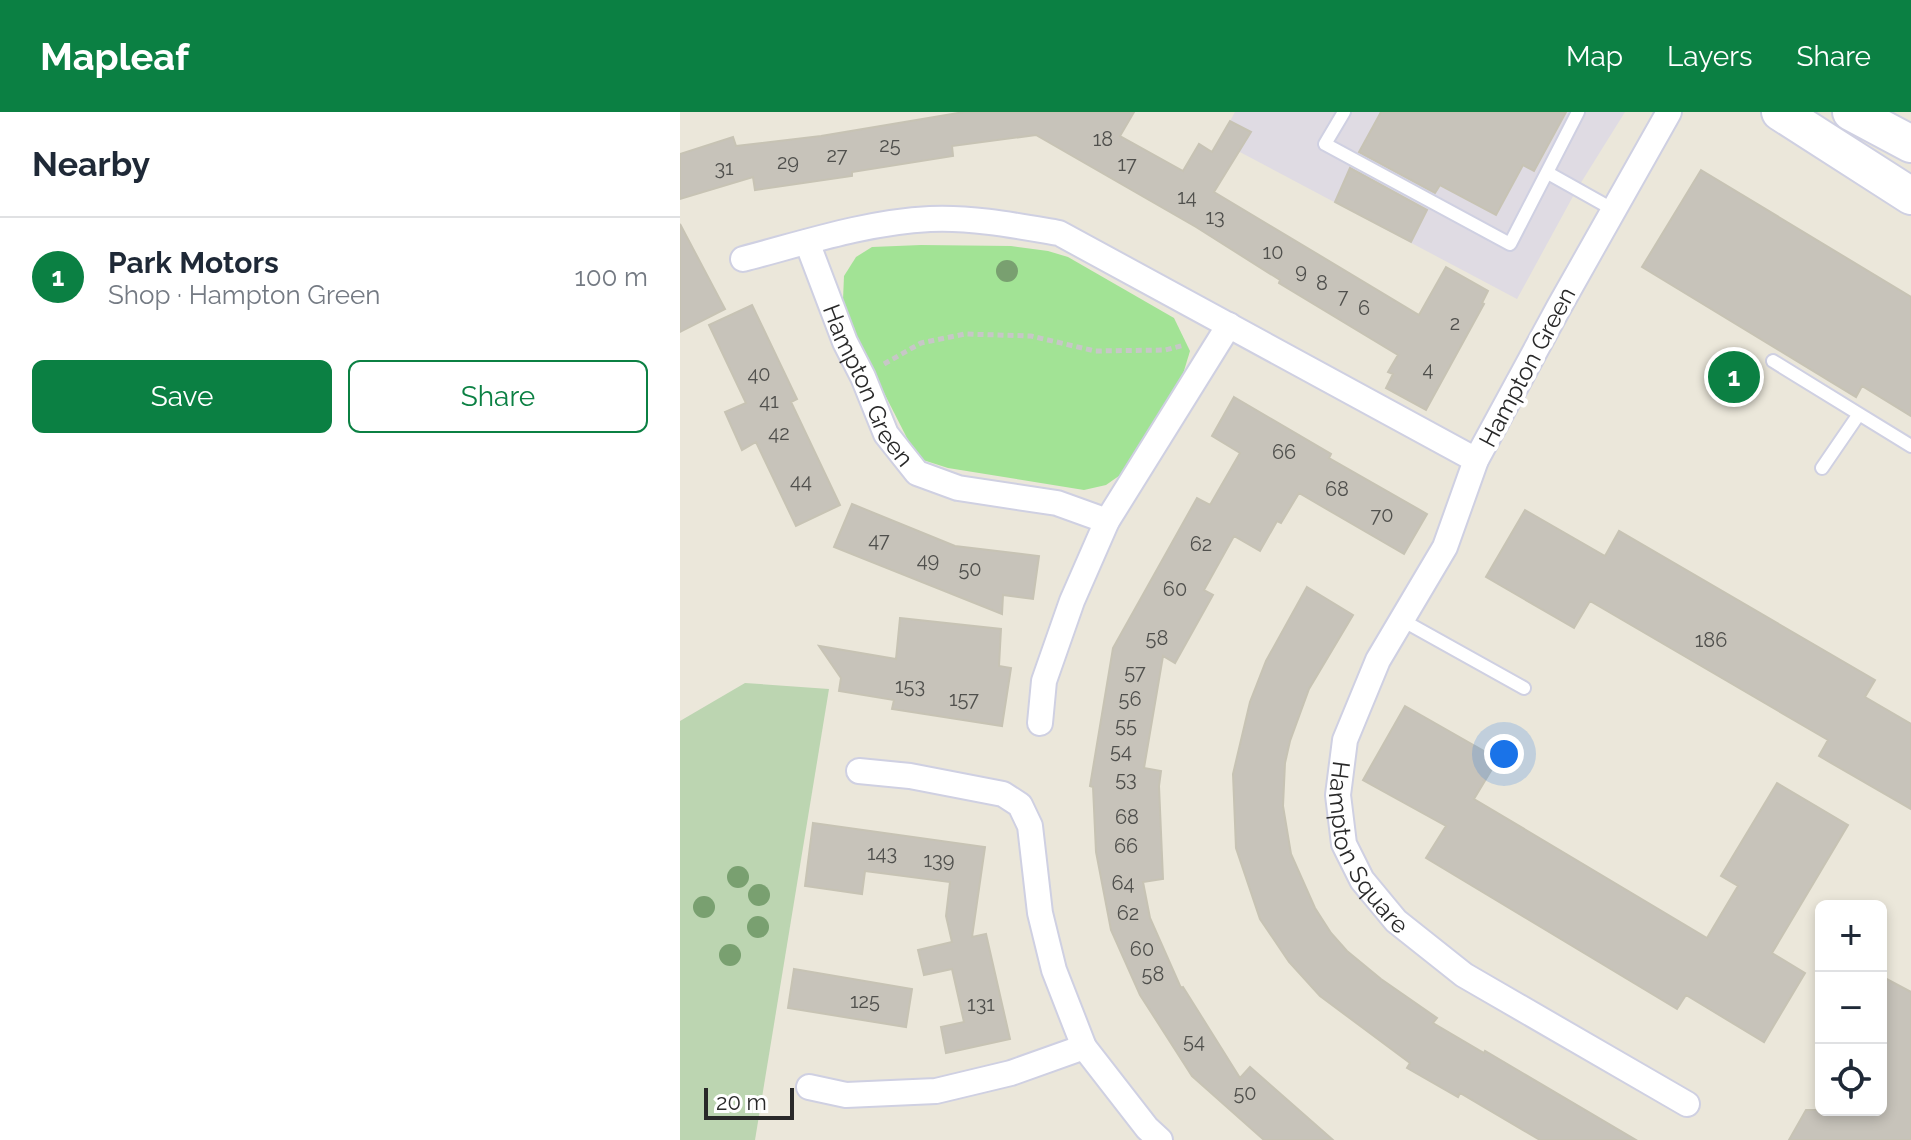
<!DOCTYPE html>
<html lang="en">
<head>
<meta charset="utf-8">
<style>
  body { margin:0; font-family:Raleway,sans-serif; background:#f2f2f3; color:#1f2937 }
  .controls { position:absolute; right:24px; bottom:24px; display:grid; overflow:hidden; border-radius:12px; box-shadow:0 4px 12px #0003 }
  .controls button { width:72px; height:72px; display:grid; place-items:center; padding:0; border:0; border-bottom:2px solid #e0e1e3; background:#fff; color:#1f2937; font:40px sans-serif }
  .scale { position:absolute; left:24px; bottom:20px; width:90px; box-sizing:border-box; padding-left:8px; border:4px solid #292929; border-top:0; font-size:22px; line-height:28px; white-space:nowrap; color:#292929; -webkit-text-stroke:6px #fff; paint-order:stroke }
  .you { position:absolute; left:824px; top:642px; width:28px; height:28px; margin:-20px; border:6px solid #fff; border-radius:50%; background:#1a73e8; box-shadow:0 0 0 12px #1a73e833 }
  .badge { display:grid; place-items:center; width:52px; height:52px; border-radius:50%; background:#0b8043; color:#fff; font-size:26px; font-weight:700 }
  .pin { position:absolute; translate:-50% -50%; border:4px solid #fff; box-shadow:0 2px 8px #0006 }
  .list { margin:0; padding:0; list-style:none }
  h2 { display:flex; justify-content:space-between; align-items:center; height:104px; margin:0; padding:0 32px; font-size:34px }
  h2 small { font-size:26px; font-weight:400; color:#747a83 }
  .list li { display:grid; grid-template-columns:52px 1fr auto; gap:24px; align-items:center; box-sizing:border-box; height:120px; padding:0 32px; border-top:2px solid #e0e1e3 }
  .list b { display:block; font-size:30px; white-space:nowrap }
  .list p { margin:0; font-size:26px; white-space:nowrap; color:#747a83 }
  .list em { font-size:26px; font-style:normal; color:#747a83 }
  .actions { display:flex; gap:16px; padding:24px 32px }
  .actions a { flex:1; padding:18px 0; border:2px solid #0b8043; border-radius:12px; text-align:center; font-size:28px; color:#0b8043 }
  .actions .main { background:#0b8043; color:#fff }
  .icon { flex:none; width:44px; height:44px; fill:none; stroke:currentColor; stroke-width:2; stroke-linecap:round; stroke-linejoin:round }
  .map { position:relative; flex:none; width:1231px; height:1028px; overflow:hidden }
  header { display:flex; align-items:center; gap:48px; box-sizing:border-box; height:112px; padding:0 40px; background:#0b8043; color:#fff }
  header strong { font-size:38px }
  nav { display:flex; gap:44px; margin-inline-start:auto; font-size:28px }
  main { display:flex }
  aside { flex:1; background:#fff }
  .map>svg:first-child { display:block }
  .industrial { fill:#dfdbe3 }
  .green { fill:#a2e395 }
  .cemetery { fill:#bcd5b1 }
  .building { fill:#c7c3ba; stroke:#c7c3b4; stroke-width:2 }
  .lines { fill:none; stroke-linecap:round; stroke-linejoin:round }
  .service-casing { stroke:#cfd0e2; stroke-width:16 }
  .minor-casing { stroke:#cfd0e2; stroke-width:28 }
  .secondary-casing { stroke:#cfd0e2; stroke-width:40 }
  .path { stroke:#c7c7c7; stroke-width:5; stroke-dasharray:6 4; stroke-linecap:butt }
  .service { stroke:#fff; stroke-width:12 }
  .minor { stroke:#fff; stroke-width:24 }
  .secondary { stroke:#fff; stroke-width:36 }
  .tree { fill:#79a070 }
  .labels { text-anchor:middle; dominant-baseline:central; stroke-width:8; stroke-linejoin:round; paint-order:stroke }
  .number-label { font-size:20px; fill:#50504d }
  .street-label { font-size:24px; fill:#292929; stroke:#fff }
</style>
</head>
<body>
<header>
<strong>Mapleaf</strong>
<nav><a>Map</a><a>Layers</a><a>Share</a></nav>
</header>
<main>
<aside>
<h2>Nearby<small></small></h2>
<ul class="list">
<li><span class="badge">1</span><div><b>Park Motors</b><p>Shop · Hampton Green</p></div><em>100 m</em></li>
</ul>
<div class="actions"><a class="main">Save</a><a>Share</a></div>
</aside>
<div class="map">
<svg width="1231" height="1028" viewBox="0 0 1231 1028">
  <rect width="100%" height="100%" fill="#ebe7da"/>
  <path class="industrial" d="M555 0H945L897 77 837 187 539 29Z"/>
  <path class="green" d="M241 133 331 134 368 139 388 145 494 206 510 239 503 262 446 359 426 373 404 378 268 356 243 348 229 330 176 226 163 188 164 164 176 145 192 135Z"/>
  <path class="cemetery" d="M65 571 149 577 75 1028H0V609Z"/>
  <path class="building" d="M284 0H454L440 24 503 59 519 32 532 40 550 9 571 20 534 80 739 203 766 155 808 179 802 191 804 192 746 298 706 276 713 262 708 260 718 243 599 171 600 168 516 115 356 23 272 34 273 44 172 60V64L75 78 73 65 0 87V42L53 25 56 34 141 24Z
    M701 0H886L854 59 843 53 816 103 760 73 755 81 679 40Z
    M670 56 747 98 731 130 655 90Z
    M1021 58 1231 185V304L1182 274 1176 285 962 155Z
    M0 112 45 197 0 220Z
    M72 193 117 287 111 290 160 393 116 414 76 330 62 338 45 300 66 291 29 213Z
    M554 285 651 342 649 346 747 402 724 442 619 381 601 411 597 409 580 439 554 424 524 478 533 483 495 551 483 544 464 656 481 659 479 674 483 767 463 770 470 806 501 876 503 875 560 966 570 955 653 1028H584L512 964 460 883 431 818 416 740 413 675 410 674 433 536 517 386 530 393 560 341 532 324Z
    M172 392 275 434 359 444 353 487 323 483 322 502 154 435Z
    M845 398 925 444 939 419 1195 568 1185 585 1231 612V697L1139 644 1148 628 910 489 894 516 806 465Z
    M627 475 673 503 629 577 610 629 605 651 603 694 611 742 635 796 651 821 667 839 701 867 757 906 753 911 804 941 805 939 956 1028H860L780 981 778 985 727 956 730 951 640 884 609 850 580 807 556 736 553 662 570 590 586 549Z
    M220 506 321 517 319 554 331 556 322 614 212 597 214 588 159 579 161 566 139 534 216 547Z
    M725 594 818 647 794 687 1027 826 1058 774 1041 764 1097 671 1168 713 1092 841 1125 861 1084 930 1006 883 997 897 746 746 766 714 683 668Z
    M133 711 305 735 292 825 306 822 330 927 266 941 261 915 284 910 272 857 244 863 238 838 272 830 266 804 270 770 185 759 182 782 125 774Z
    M114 857 232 877 226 915 108 896Z
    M1201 864 1231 880V1028H1109L1126 998H1201Z"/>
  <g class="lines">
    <g class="service-casing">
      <path id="service" d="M664 0 645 32 830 132 898 0
        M868 61 934 98
        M1093 249 1179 302
        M1142 356 1179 302 1231 334
        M722 508 844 576"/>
    </g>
    <g class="minor-casing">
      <g id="minor">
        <path id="s1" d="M989 0 879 195 796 348 765 435 698 548 665 628 658 683 664 732 682 768 716 809 784 863 1007 992"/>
        <path id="s2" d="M127 130 165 230 183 265 206 322 237 361 278 376 377 391 427 409"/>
        <path d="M63 147C124 131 187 110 250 107 293 105 338 114 379 121L796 348"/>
        <path d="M360 611 364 569 392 489 427 409 549 213"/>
        <path d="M179 659 230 664 323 682 340 693 350 714 360 801 374 858 404 935 467 1016 480 1028"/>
        <path d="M129 975 166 983 256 979 331 961 404 935"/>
      </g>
    </g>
    <g class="secondary-casing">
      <path id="secondary" d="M1100 0 1231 84
        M1171 0 1231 32"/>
    </g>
    <path class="path" d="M204 252 241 231 285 222 351 224 415 239 485 238 505 233"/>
    <use href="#service" class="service"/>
    <use href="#minor" class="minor"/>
    <use href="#secondary" class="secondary"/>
  </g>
  <g class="tree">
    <circle cx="327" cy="159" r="11"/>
    <circle cx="58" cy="765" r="11"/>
    <circle cx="79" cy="783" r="11"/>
    <circle cx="24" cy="795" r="11"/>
    <circle cx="78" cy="815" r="11"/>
    <circle cx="50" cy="843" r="11"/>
  </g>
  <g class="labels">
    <g class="number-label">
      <text x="423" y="27">18</text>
      <text x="210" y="33">25</text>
      <text x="157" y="43">27</text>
      <text x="108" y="50">29</text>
      <text x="447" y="52">17</text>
      <text x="44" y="56">31</text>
      <text x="507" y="85">14</text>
      <text x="535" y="105">13</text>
      <text x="593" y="140">10</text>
      <text x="621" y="159">9</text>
      <text x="642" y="171">8</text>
      <text x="663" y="184">7</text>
      <text x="684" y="196">6</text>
      <text x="775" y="211">2</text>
      <text x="748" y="257">4</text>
      <text x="79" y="262">40</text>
      <text x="89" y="289">41</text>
      <text x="99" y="321">42</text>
      <text x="604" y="340">66</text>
      <text x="121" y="369">44</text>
      <text x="657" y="377">68</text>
      <text x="702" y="403">70</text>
      <text x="199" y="428">47</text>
      <text x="521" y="432">62</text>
      <text x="248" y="448">49</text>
      <text x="290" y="457">50</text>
      <text x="495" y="477">60</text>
      <text x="477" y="526">58</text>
      <text x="1031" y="528">186</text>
      <text x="455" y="560">57</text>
      <text x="230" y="574">153</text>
      <text x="284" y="587">157</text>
      <text x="450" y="587">56</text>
      <text x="446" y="613">55</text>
      <text x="441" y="639">54</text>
      <text x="446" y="667">53</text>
      <text x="447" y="705">68</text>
      <text x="446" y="734">66</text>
      <text x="202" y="741">143</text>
      <text x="259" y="748">139</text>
      <text x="443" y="771">64</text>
      <text x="448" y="801">62</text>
      <text x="462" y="837">60</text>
      <text x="473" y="862">58</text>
      <text x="185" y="889">125</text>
      <text x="301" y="892">131</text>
      <text x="514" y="929">54</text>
      <text x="565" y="981">50</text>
    </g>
    <g class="street-label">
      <text transform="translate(847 255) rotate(-62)">Hampton Green</text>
      <text stroke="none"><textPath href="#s2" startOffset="156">Hampton Green</textPath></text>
      <text stroke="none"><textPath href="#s1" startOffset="824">Hampton Square</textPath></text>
    </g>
  </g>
</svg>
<div class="controls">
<button>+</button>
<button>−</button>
<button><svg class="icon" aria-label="locate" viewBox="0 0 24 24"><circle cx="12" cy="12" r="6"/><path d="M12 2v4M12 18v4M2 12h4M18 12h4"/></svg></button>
</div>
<div class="scale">20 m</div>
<div class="you"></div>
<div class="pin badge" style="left:1054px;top:265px">1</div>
</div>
</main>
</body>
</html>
